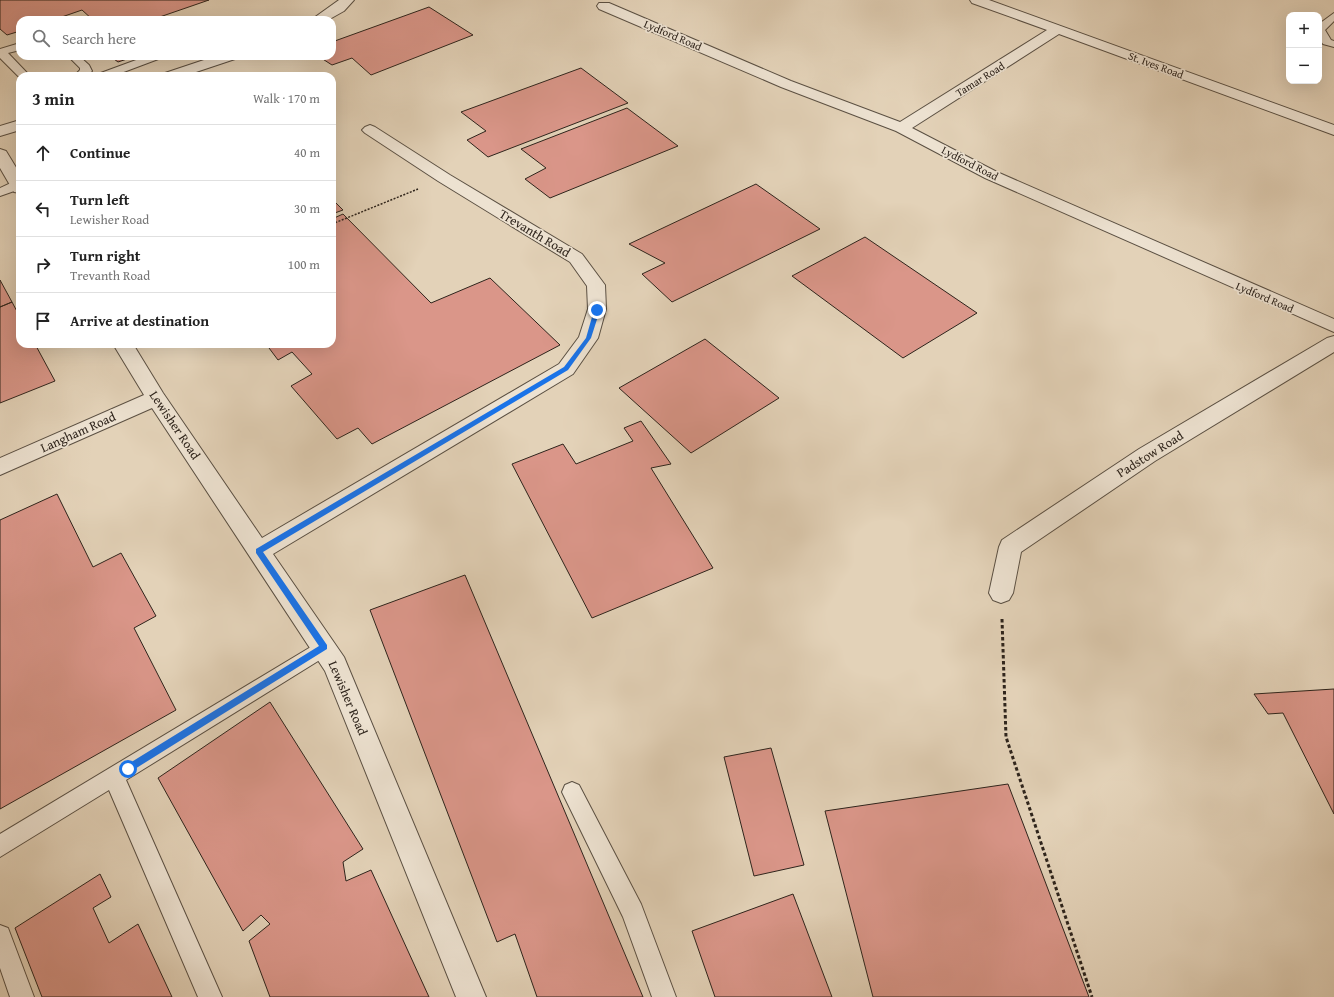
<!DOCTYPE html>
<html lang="en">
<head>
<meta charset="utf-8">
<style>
  body { margin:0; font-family:"Gentium Book Plus",serif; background:#f6f6f6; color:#222 }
  .controls { position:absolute; right:12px; top:12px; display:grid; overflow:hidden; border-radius:8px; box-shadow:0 4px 16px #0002 }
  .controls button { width:36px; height:36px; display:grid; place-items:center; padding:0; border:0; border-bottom:1px solid #e0e0e0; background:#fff; color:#222; font:20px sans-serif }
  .stop { position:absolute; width:12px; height:12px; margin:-9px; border:3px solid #1a73e8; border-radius:50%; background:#fff }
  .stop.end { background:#1a73e8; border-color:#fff; box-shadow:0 1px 4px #0008 }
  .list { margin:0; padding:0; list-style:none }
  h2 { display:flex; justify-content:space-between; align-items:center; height:52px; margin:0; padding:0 16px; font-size:17px }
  h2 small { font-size:13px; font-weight:400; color:#767676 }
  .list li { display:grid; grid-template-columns:26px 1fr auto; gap:12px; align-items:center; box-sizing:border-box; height:56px; padding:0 16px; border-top:1px solid #e0e0e0 }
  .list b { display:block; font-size:15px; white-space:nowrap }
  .list p { margin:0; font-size:13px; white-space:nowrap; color:#767676 }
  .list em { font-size:13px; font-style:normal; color:#767676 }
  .icon { flex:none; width:22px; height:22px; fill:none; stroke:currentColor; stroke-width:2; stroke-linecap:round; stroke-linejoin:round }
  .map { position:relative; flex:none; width:1334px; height:997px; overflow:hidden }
  .search { position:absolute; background:#fff; box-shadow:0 4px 16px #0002; left:16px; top:16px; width:320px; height:44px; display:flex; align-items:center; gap:10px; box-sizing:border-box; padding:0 14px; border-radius:12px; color:#767676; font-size:15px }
  .panel { position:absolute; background:#fff; box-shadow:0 4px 16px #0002; left:16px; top:72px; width:320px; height:276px; border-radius:12px }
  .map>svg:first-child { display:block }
  .building { fill:#da9689; stroke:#2e241c }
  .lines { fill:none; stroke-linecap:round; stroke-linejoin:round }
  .service-casing { stroke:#5b5043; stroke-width:2 }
  .minor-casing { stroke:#5b5043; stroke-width:2 }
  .path-far1 { stroke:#2e241c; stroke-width:1.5; stroke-dasharray:2 1.5; stroke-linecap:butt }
  .path { stroke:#2e241c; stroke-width:3; stroke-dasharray:3.5 2.5; stroke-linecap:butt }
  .service { fill:#ede2d1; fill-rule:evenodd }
  .minor { fill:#ede2d1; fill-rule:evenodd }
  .route { fill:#1a73e8 }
  .labels { text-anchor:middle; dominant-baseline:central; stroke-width:3.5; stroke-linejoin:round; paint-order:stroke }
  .far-street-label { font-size:11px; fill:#2e241c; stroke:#ede2d1 }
  .street-label { font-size:13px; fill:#2e241c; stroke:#ede2d1 }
</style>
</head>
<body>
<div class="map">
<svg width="1334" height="997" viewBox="0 0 1334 997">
  <rect width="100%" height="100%" fill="#e3d2b8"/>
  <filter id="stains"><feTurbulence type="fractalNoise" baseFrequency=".005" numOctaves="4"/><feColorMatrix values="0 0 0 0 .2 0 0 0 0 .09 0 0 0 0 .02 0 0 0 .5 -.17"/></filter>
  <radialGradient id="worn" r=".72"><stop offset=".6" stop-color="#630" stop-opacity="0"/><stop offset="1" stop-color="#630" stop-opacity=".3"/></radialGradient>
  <path class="building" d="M0 0H209L151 20H93L82 10 53 20H20V31L7 35 0 29Z
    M429 7 473 35 371 75 352 58 332 65 318 56H332V42Z
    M110 56H136L118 62Z
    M581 68 628 103 488 157 467 140 486 131 461 112Z
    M627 108 678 146 550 198 525 179 546 168 521 149Z
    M756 184 820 229 672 302 642 274 665 263 629 244Z
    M332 199 343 210 332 214Z
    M343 214 431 303 490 278 560 345 372 444 358 428 337 439 291 386 312 374 292 352 278 360 266 344H332V219Z
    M865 237 977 313 903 358 792 276Z
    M0 280 12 302 0 307Z
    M12 302 20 317V344H35L55 381 0 403V307Z
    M705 339 779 398 691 453 619 388Z
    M641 421 671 464 651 468 713 568 592 618 512 464 563 444 576 464 633 441 624 428Z
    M57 494 93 567 121 553 156 616 134 628 176 710 0 809V520Z
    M465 575 643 997H537L515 934 497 942 370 610Z
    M1334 689V814L1283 713 1268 714 1254 694Z
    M270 702 363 849 343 862 346 881 371 870 429 997H270L249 941 270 924 261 915 243 931 158 778Z
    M771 748 804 865 754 876 724 757Z
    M1008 784 1089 997H873L825 811Z
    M100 874 111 897 93 908 109 943 138 924 172 997H42L15 928Z
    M793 894 832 997H715L692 931Z"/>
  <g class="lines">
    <g class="service-casing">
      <path id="service" d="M1334 13V21L1325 30 1331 40 1334 41V47L1323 44 1319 38V24Z
        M20 43V50L8 53 30 76H20V78L0 58V49Z
        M68 56H79L89 65 92 71 87 76H74L80 70V68Z
        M147 56H162L161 58 113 76H96L98 74Z
        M13 182H20V189L0 196V188Z
        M324 639 331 641 334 647 331 653 126 780 222 997H198L109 790 0 857V834Z
        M572 782 579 785 641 904 676 997H652L623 917 562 792 565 785Z
        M0 925 8 928 34 997H10L0 968Z"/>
    </g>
    <g class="minor-casing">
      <path id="minor" d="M339 0H354L344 11 328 20H311Z
        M970 0H989L1334 125V135L1059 34 912 128 997 172 1334 319V332L985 178 896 131 781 87 599 9 597 6 599 3H609L791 81 900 122 1047 30 972 3Z
        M216 56H237L235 59 184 76H163L165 73Z
        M20 120V130L0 136V126Z
        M370 125 375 127 450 175 582 254 605 285 606 309 598 338 573 374 273 554 344 657 486 997H456L325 671 152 408 0 475V458L144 395 113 344H133L163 393 262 538 559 364 579 337 588 309 587 286 570 262 438 181 365 133 362 130 365 127Z
        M0 149 6 151 20 174V193L14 192 0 168Z
        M1334 336V352L1155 461 1021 552 1013 593 1009 600 1001 603 993 600 989 593 999 547 1002 540 1139 449 1327 338Z"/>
    </g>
    <path class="path-far1" d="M332 224 418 189"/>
    <path class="path" d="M1002 619 1006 737 1092 997"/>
    <use href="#service" class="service"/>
    <use href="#minor" class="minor"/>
  </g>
  <path class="route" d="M597 308 600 310 591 338 568 370 263 552 327 645V649L130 772H125V766L319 646 256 553V549L564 367 586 338 594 310Z"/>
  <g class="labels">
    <g class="far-street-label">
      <text transform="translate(673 35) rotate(23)">Lydford Road</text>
      <text transform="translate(1156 65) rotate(20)">St. Ives Road</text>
      <text transform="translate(980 79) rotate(-32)">Tamar Road</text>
      <text transform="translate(970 163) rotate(27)">Lydford Road</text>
      <text transform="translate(1265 297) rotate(23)">Lydford Road</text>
    </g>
    <g class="street-label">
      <text transform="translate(535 233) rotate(31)">Trevanth Road</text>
      <text transform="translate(175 425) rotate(56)">Lewisher Road</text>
      <text transform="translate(78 432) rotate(-24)">Langham Road</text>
      <text transform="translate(1150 454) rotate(-32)">Padstow Road</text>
      <text transform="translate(348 698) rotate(67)">Lewisher Road</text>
    </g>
  </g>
  <rect width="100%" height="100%" filter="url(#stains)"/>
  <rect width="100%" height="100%" fill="url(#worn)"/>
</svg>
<div class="controls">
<button>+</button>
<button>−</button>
</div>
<div class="stop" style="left:128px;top:769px"></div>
<div class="stop end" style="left:597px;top:310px"></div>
<div class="search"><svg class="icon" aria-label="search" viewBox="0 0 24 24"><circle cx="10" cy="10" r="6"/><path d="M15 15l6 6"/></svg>Search here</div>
<section class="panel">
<h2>3 min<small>Walk · 170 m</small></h2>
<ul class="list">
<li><svg class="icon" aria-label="ahead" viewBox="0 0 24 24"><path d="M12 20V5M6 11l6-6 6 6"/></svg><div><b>Continue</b></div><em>40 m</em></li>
<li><svg class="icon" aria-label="left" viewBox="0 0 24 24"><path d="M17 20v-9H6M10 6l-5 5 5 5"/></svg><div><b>Turn left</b><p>Lewisher Road</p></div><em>30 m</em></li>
<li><svg class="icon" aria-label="right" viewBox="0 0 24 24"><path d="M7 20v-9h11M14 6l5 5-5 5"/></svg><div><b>Turn right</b><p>Trevanth Road</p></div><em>100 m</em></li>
<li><svg class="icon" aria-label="arrive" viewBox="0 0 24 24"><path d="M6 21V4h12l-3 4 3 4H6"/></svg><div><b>Arrive at destination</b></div></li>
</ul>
</section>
</div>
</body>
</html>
